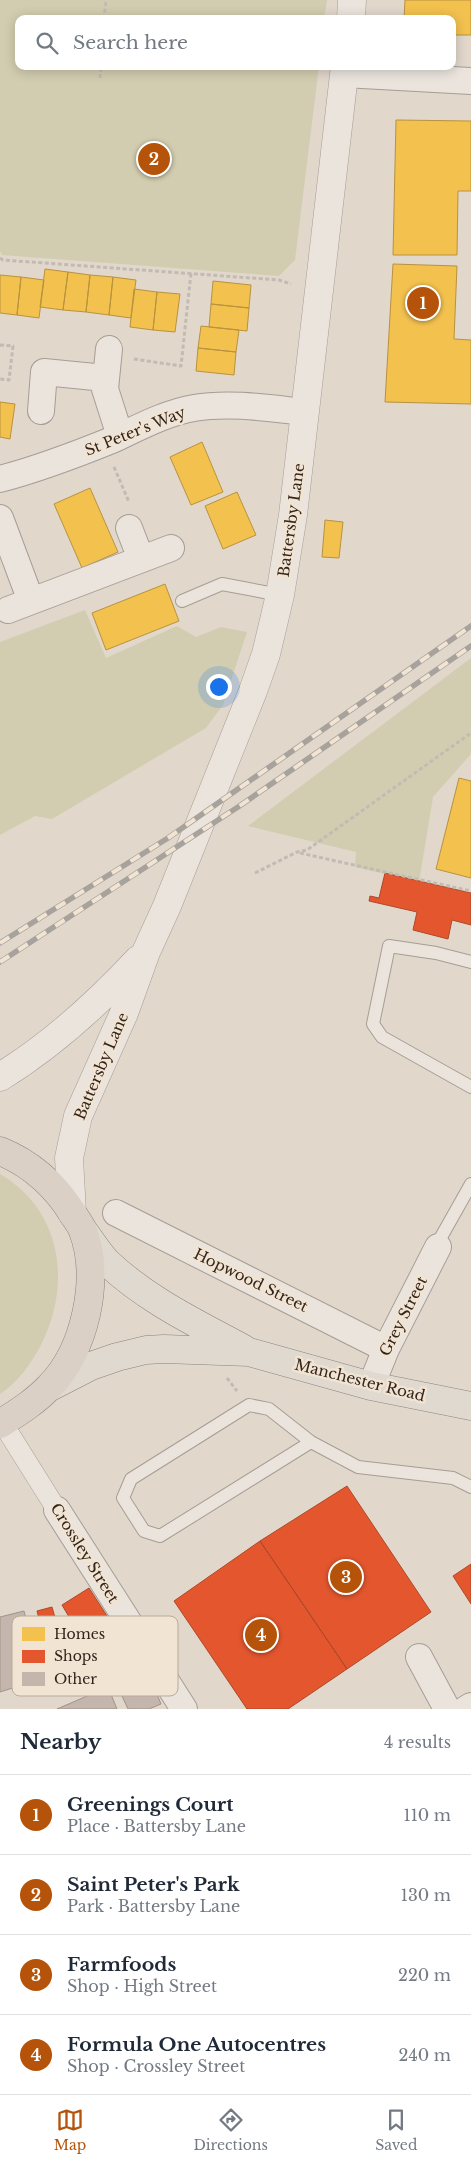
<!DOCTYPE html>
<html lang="en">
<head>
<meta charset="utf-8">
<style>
  body { margin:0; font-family:"Libre Baskerville",serif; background:#f6f6f7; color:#1f2937 }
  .you { position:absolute; left:218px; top:686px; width:18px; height:18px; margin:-12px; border:4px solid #fff; border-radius:50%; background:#1a73e8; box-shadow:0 0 0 8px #1a73e833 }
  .badge { display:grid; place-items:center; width:32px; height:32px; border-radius:50%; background:#b45309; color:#fff; font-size:16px; font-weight:700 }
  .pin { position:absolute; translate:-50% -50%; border:2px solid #fff; box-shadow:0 1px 5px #0006 }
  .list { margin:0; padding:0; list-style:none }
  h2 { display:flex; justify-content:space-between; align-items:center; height:65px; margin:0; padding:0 20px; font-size:21px }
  h2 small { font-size:16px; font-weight:400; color:#747a83 }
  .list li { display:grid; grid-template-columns:32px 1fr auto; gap:15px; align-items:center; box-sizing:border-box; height:80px; padding:0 20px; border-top:1px solid #e0e1e3 }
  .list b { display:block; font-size:19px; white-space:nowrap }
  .list p { margin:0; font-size:16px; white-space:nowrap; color:#747a83 }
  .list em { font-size:16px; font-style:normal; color:#747a83 }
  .icon { flex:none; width:28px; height:28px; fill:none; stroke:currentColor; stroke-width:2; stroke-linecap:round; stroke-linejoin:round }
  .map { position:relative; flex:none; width:471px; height:1709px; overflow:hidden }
  .search { position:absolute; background:#fff; box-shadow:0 2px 12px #0003; left:15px; right:15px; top:15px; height:55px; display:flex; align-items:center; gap:12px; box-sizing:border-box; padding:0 18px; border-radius:10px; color:#747a83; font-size:19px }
  .sheet { height:385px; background:#fff }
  nav { display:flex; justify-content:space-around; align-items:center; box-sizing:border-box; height:70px; border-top:1px solid #e0e1e3; background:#fff; font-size:14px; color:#747a83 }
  nav a { display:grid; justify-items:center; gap:2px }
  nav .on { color:#b45309 }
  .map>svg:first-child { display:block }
  .green { fill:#d2cdb0 }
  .homes { fill:#f2c14e; stroke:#b99240 }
  .shops { fill:#e4572e; stroke:#af4829 }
  .building { fill:#c4b6ad; stroke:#a0938b }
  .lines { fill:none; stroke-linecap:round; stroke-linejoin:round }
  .service-casing { stroke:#a69d95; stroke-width:14 }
  .pedestrian-casing { stroke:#a69d95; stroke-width:21 }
  .minor-casing { stroke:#a69d95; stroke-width:28 }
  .tertiary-casing { stroke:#a69d95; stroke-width:29 }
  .primary-casing { stroke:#8c837b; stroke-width:29 }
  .trunk-casing { stroke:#8c837b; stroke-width:29 }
  .path { stroke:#c2bbb4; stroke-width:3; stroke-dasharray:4 2.5; stroke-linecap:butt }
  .service { stroke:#eae4dd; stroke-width:12 }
  .pedestrian { stroke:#eae4dd; stroke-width:20 }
  .minor { stroke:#eae4dd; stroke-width:26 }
  .tertiary { stroke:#eae4dd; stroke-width:28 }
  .primary { stroke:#e0d9cf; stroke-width:28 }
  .trunk { stroke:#dad0c6; stroke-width:28 }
  .rail-casing { stroke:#a8a29d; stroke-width:5.5 }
  .rail { stroke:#f1e4d2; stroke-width:4; stroke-dasharray:11; stroke-linecap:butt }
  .labels { text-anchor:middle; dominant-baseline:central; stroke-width:5; stroke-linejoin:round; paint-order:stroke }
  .street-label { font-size:15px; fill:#33251e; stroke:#f1e4d2 }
  .key { fill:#f1e4d2; stroke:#b8ab9c; stroke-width:1 }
  .key-label { font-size:14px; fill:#33251e }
</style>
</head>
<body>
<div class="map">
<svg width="471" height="1709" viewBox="0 0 471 1709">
  <rect width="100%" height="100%" fill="#e1d7cb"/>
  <path class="green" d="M0 0H327L324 19H19V66H319L295 260 279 276 2 255 0 251Z
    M85 610 106 658 177 626 196 637 221 627 247 632 223 705 206 728 52 819 35 816 0 835V642Z
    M471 658V754L433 797 419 882 355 867 356 852 248 826Z
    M0 1174C62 1210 72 1284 41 1345 31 1364 18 1382 0 1394Z"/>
  <path class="homes" d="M405 0H471V35H452V19H404Z
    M396 120 471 121V191H458L457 255H393Z
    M393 264 457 266 454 339 471 340V404L385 402Z
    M45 269 68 272 63 310 40 307Z
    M68 272 90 275 86 312 63 310Z
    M0 275 21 277 17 315 0 313Z
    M90 275 113 277 109 315 86 312Z
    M21 277 44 280 39 318 17 315Z
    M113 277 136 280 131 318 109 315Z
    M213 281 251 285 249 308 211 304Z
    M134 289 157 292 153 330 130 327Z
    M157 292 180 294 175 332 153 330Z
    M211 304 249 308 247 331 209 327Z
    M201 326 239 330 236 352 198 348Z
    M198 348 236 352 234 375 196 371Z
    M0 402 15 404 10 439 0 437Z
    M202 442 223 492 191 505 170 457Z
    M90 488 118 552 82 568 54 504Z
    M237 492 256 535 223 549 205 506Z
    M325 520 343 522 339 558 322 557Z
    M165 584 179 621 106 650 92 613Z
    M459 778 471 781V878L436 869Z"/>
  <path class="shops" d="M385 873 471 893V925L452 920 448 939 413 930 417 912 369 901 370 896 379 898Z
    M347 1486 431 1612 347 1669 260 1541Z
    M260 1541 347 1669 288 1709H247L174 1601Z
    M471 1564V1604L453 1576Z
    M89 1588 118 1633 52 1669 37 1611 52 1607 60 1635 68 1631 75 1627 62 1605Z"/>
  <path class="building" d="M24 1611 41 1679 0 1692V1617Z
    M147 1670 161 1704 149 1709H128L116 1683Z
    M108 1687 117 1709H57Z"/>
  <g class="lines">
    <g class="service-casing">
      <path id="service" d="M182 601 222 584 280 595
        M471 962 436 953 389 946 373 1024 382 1037 471 1087
        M438 1247 440 1239 471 1184
        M311 1442 160 1536 144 1531 123 1498 131 1479 249 1405 269 1409 311 1442 358 1467 453 1478 471 1487"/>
    </g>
    <g class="pedestrian-casing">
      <path id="pedestrian" d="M2 1422 57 1510"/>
    </g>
    <g class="minor-casing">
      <path id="minor" d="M344 74 471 81
        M109 349 105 389 120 436
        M41 411 44 372 105 378
        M0 479C38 469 75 455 112 440 138 428 165 413 194 408 230 402 268 408 304 412
        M0 518 31 601
        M129 528 141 559
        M8 610 171 548
        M116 1213 386 1349
        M371 1386 386 1349 438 1247
        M57 1510 184 1709
        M419 1657 447 1709
        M466 1709 471 1706"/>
    </g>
    <g class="tertiary-casing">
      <path id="tertiary" d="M351 19 352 0
        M0 1077C52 1045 97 1004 138 960
        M72 1213 69 1158 78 1116 124 1013 146 952 167 906 253 691 266 654 280 595 293 515 345 66"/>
    </g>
    <g class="primary-casing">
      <path id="primary" d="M83 1230C91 1241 99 1254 108 1263 147 1300 198 1324 244 1349
        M50 1387 91 1366 117 1357 146 1350 164 1349 249 1352 371 1386 471 1406"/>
    </g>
    <g class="trunk-casing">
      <path id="trunk" d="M0 1151C32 1164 55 1185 73 1214 76 1219 81 1225 83 1231 101 1279 85 1351 49 1387 35 1402 17 1413 0 1424"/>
    </g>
    <path class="path" d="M104 19 106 0
      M100 78 101 66
      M0 258 3 260 279 280 291 284
      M0 345 13 346 9 380 0 379
      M134 359 181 366 191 273
      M114 467 129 502
      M300 853 471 891
      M255 873 297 852 307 850 471 733
      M227 1378 237 1391"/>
    <use href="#service" class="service"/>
    <use href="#pedestrian" class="pedestrian"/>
    <use href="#minor" class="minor"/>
    <use href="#tertiary" class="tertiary"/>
    <use href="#primary" class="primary"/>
    <use href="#trunk" class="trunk"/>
    <g class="rail-casing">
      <path id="rail" d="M0 943 168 838 471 626
        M0 962 238 807 471 646"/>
    </g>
    <use href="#rail" class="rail"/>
  </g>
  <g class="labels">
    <g class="street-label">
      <text transform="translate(135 431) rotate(-22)">St Peter's Way</text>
      <text transform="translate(291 520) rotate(-82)">Battersby Lane</text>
      <text transform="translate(101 1066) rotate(-67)">Battersby Lane</text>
      <text transform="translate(251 1280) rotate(26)">Hopwood Street</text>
      <text transform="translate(403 1316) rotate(-63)">Grey Street</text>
      <text transform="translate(360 1380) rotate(14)">Manchester Road</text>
      <text transform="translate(85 1553) rotate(58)">Crossley Street</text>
    </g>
  </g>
  <rect x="12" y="1616" width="166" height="80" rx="8" class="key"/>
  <rect x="22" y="1627" width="23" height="14" fill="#f2c14e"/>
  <rect x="22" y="1650" width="23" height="13" fill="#e4572e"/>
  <rect x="22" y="1672" width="23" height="14" fill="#c4b6ad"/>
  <g class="key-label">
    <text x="54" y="1639">Homes</text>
    <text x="54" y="1661">Shops</text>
    <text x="54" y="1684">Other</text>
  </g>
</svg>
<div class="you"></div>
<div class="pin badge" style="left:423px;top:303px">1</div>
<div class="pin badge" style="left:154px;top:159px">2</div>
<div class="pin badge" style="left:346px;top:1577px">3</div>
<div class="pin badge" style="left:261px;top:1635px">4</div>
<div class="search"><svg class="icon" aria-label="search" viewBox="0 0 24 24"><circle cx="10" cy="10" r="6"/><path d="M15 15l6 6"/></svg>Search here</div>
</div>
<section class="sheet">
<h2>Nearby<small>4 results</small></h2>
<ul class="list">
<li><span class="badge">1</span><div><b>Greenings Court</b><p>Place · Battersby Lane</p></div><em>110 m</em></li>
<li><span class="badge">2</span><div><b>Saint Peter's Park</b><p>Park · Battersby Lane</p></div><em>130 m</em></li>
<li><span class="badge">3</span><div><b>Farmfoods</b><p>Shop · High Street</p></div><em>220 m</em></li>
<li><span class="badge">4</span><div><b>Formula One Autocentres</b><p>Shop · Crossley Street</p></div><em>240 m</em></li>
</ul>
</section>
<nav>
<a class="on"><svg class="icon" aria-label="map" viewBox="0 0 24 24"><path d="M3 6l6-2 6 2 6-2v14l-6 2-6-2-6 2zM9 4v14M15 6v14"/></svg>Map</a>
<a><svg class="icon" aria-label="directions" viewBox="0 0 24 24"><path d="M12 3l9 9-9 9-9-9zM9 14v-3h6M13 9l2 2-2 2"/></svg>Directions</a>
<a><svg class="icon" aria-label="saved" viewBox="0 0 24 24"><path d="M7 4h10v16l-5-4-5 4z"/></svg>Saved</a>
</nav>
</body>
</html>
